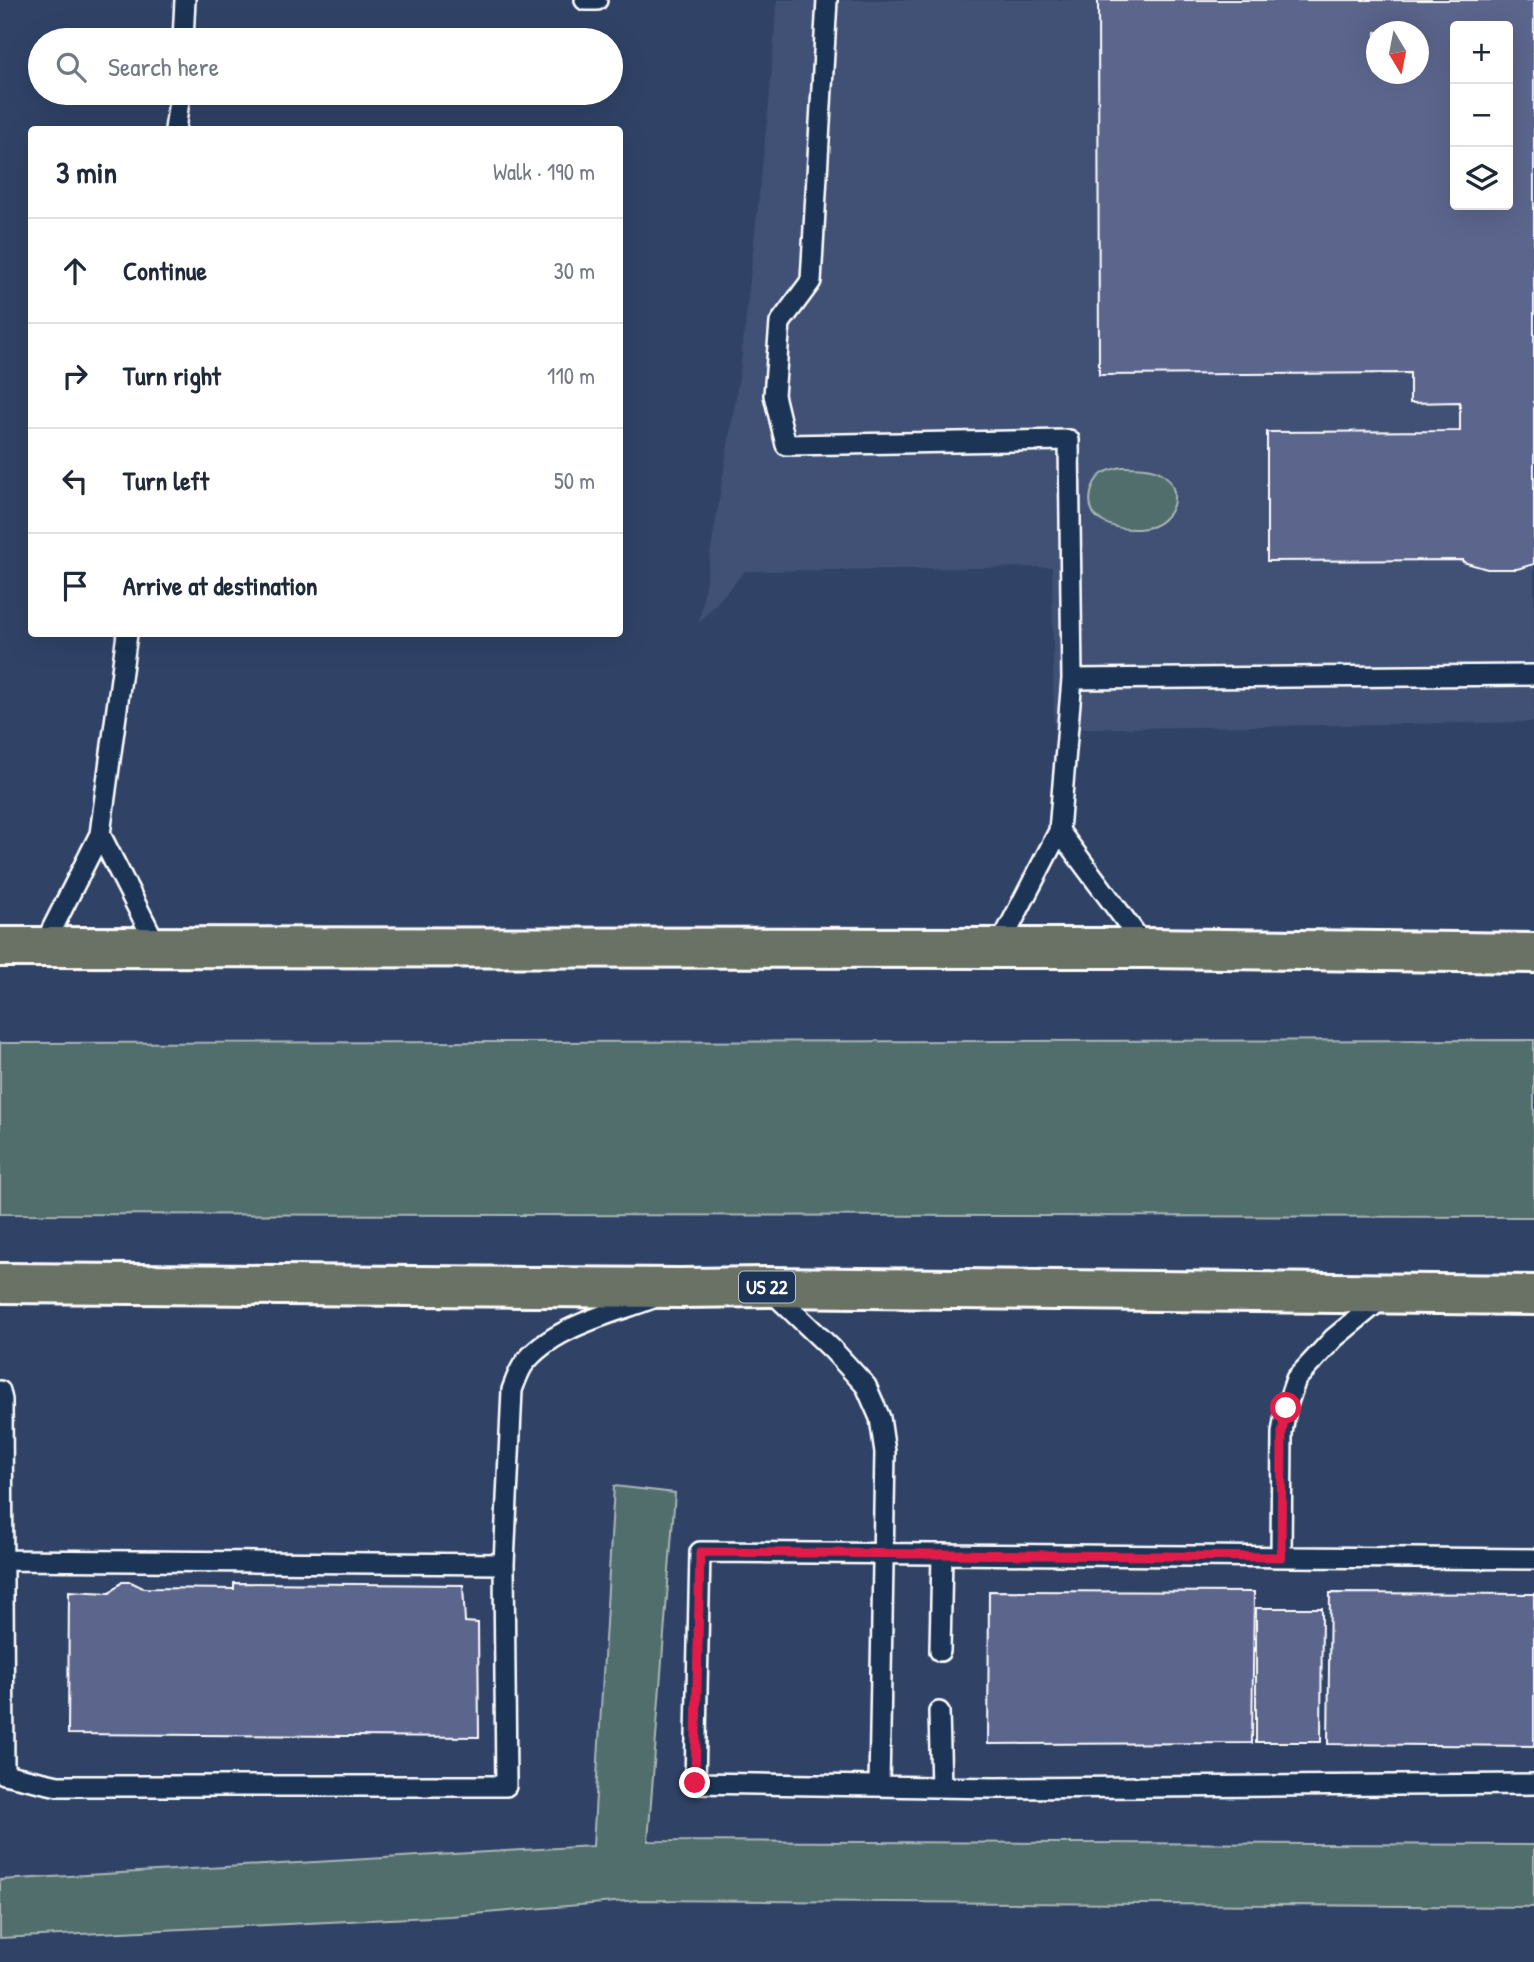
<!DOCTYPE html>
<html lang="en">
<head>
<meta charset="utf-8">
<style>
  body { margin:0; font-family:"Patrick Hand",sans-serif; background:#f2f2f3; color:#1f2937 }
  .controls { position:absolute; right:21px; top:21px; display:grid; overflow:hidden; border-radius:7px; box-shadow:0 7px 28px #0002 }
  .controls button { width:63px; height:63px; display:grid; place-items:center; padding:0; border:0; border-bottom:2px solid #e0e1e3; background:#fff; color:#1f2937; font:35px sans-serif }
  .compass { position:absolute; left:1366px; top:21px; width:63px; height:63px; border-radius:50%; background:#fff; box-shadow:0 7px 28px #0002; rotate:170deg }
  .stop { position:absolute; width:21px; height:21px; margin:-16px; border:5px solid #e11d48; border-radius:50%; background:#fff }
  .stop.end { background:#e11d48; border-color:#fff; box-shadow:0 2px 7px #0008 }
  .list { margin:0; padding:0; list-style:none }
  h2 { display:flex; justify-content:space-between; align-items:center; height:91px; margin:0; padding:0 28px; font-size:30px }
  h2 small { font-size:23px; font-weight:400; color:#747a83 }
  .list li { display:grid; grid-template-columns:46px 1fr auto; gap:21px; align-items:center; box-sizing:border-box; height:105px; padding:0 28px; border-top:2px solid #e0e1e3 }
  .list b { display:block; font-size:26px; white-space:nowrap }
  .list em { font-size:23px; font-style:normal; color:#747a83 }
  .icon { flex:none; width:38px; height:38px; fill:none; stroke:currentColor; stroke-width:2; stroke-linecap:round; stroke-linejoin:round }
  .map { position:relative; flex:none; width:1534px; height:1962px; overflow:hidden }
  .search { position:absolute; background:#fff; box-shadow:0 7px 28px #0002; left:28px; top:28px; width:595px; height:77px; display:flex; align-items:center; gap:18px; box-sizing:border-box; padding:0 24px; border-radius:38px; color:#747a83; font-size:26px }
  .panel { position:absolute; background:#fff; box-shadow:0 7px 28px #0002; left:28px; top:126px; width:595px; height:511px; border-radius:7px }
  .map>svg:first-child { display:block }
  .built { fill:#415175; fill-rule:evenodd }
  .green { fill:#516e6c; stroke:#a8b6b6; stroke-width:2 }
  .building { fill:#5c658c; stroke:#fff; stroke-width:2; fill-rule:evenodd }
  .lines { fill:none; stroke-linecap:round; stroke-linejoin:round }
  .service-casing { stroke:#fff; stroke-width:24 }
  .trunk-casing { stroke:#fff; stroke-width:44 }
  .service { stroke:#1d3557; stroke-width:19 }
  .trunk { stroke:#6b7165; stroke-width:38 }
  .route { stroke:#e11d48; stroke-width:9 }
  .labels { text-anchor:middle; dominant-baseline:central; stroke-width:5; stroke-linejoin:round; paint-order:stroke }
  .shield { fill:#1d3557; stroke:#bbc2cd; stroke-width:2 }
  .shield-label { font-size:19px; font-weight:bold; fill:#fff }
</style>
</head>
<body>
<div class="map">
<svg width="1534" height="1962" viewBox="0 0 1534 1962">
  <rect width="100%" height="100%" fill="#304367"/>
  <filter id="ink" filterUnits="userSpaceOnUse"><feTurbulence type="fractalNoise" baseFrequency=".0143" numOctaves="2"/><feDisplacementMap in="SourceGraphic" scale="14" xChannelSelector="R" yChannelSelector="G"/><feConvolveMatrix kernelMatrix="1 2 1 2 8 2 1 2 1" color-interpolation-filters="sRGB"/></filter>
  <g filter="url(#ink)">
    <path class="built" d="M777 0H1534V722L1054 729 1052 567 745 571 699 623 740 372 770 94ZM1455 26H1508V205H1455ZM1376 32H1418V74H1376Z"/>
    <path class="green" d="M1122 467C1143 467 1169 466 1174 492 1175 502 1173 510 1166 517 1158 526 1150 528 1138 529 1115 530 1085 522 1091 493 1093 485 1095 479 1102 474 1107 470 1115 469 1122 467Z
      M1534 1040V1217L0 1214V1043Z
      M614 1486 675 1493 648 1841 1534 1845V1907L638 1900 451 1916 0 1938V1880L593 1846Z"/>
    <path class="building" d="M1098 0H1534V564L1517 569H1487L1463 562V560L1267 561V432L1460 431V402L1410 403V373L1099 375ZM1455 26H1508V205H1455ZM1376 32H1418V74H1376Z
      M122 1582H131L143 1588 234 1589V1583L463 1585 465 1622 478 1623 479 1737 68 1734 69 1591 110 1593Z
      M989 1591 1254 1592 1252 1743 988 1744Z
      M1330 1593 1534 1594V1746L1328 1744Z
      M1256 1608H1322L1321 1742H1256Z"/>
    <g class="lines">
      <g class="service-casing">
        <path id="service" d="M585 0H597
          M827 0 811 281 780 323 774 395 786 445 1069 440 1072 679
          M183 40 185 0
          M175 130 180 93
          M1059 831 1072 679 1534 675
          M100 834 158 948
          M43 947 100 834 127 634
          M999 947 1059 831 1146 948
          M768 1288 832 1349 866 1386 880 1418 885 1452 879 1786
          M0 1391 2 1400 4 1774 58 1786H506L504 1564 4 1560
          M1281 1557 1282 1433 1286 1408 1296 1379 1334 1338 1384 1297
          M1534 1559 700 1552 695 1783 995 1788 1534 1784
          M504 1564 512 1390C515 1382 518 1373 523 1365 551 1327 611 1314 653 1298
          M940 1651 942 1554
          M939 1712 941 1787"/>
      </g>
      <g class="trunk-casing">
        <path id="trunk" d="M0 947 1146 948 1534 953
          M0 1283 680 1288 767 1287 1534 1295"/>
      </g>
      <use href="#service" class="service"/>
      <use href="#trunk" class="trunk"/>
    </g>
  </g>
  <g class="lines" filter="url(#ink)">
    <path class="route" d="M695 1783 700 1552 1281 1557 1282 1433 1286 1408"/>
  </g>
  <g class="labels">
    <rect class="shield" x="739" y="1271.5" width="56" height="31" rx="5"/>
    <g class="shield-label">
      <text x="767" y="1287">US 22</text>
    </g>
  </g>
</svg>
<div class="controls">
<button>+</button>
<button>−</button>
<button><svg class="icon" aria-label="layers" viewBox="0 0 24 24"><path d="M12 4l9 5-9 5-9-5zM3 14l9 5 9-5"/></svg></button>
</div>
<svg class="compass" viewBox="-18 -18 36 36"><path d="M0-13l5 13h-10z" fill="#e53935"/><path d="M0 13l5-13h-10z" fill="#747a83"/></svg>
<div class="stop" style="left:1286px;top:1408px"></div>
<div class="stop end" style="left:695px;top:1783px"></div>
<div class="search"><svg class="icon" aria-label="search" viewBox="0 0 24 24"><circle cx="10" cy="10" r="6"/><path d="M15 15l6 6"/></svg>Search here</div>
<section class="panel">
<h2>3 min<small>Walk · 190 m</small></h2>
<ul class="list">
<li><svg class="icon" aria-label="ahead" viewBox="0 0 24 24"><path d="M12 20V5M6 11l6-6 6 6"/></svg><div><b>Continue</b></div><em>30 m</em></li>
<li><svg class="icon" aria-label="right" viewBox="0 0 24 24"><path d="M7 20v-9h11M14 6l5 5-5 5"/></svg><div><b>Turn right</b></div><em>110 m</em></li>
<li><svg class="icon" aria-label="left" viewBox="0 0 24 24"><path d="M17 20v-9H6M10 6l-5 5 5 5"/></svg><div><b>Turn left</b></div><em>50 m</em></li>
<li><svg class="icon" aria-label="arrive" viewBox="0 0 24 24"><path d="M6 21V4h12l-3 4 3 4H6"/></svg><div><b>Arrive at destination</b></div></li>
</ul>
</section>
</div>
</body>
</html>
